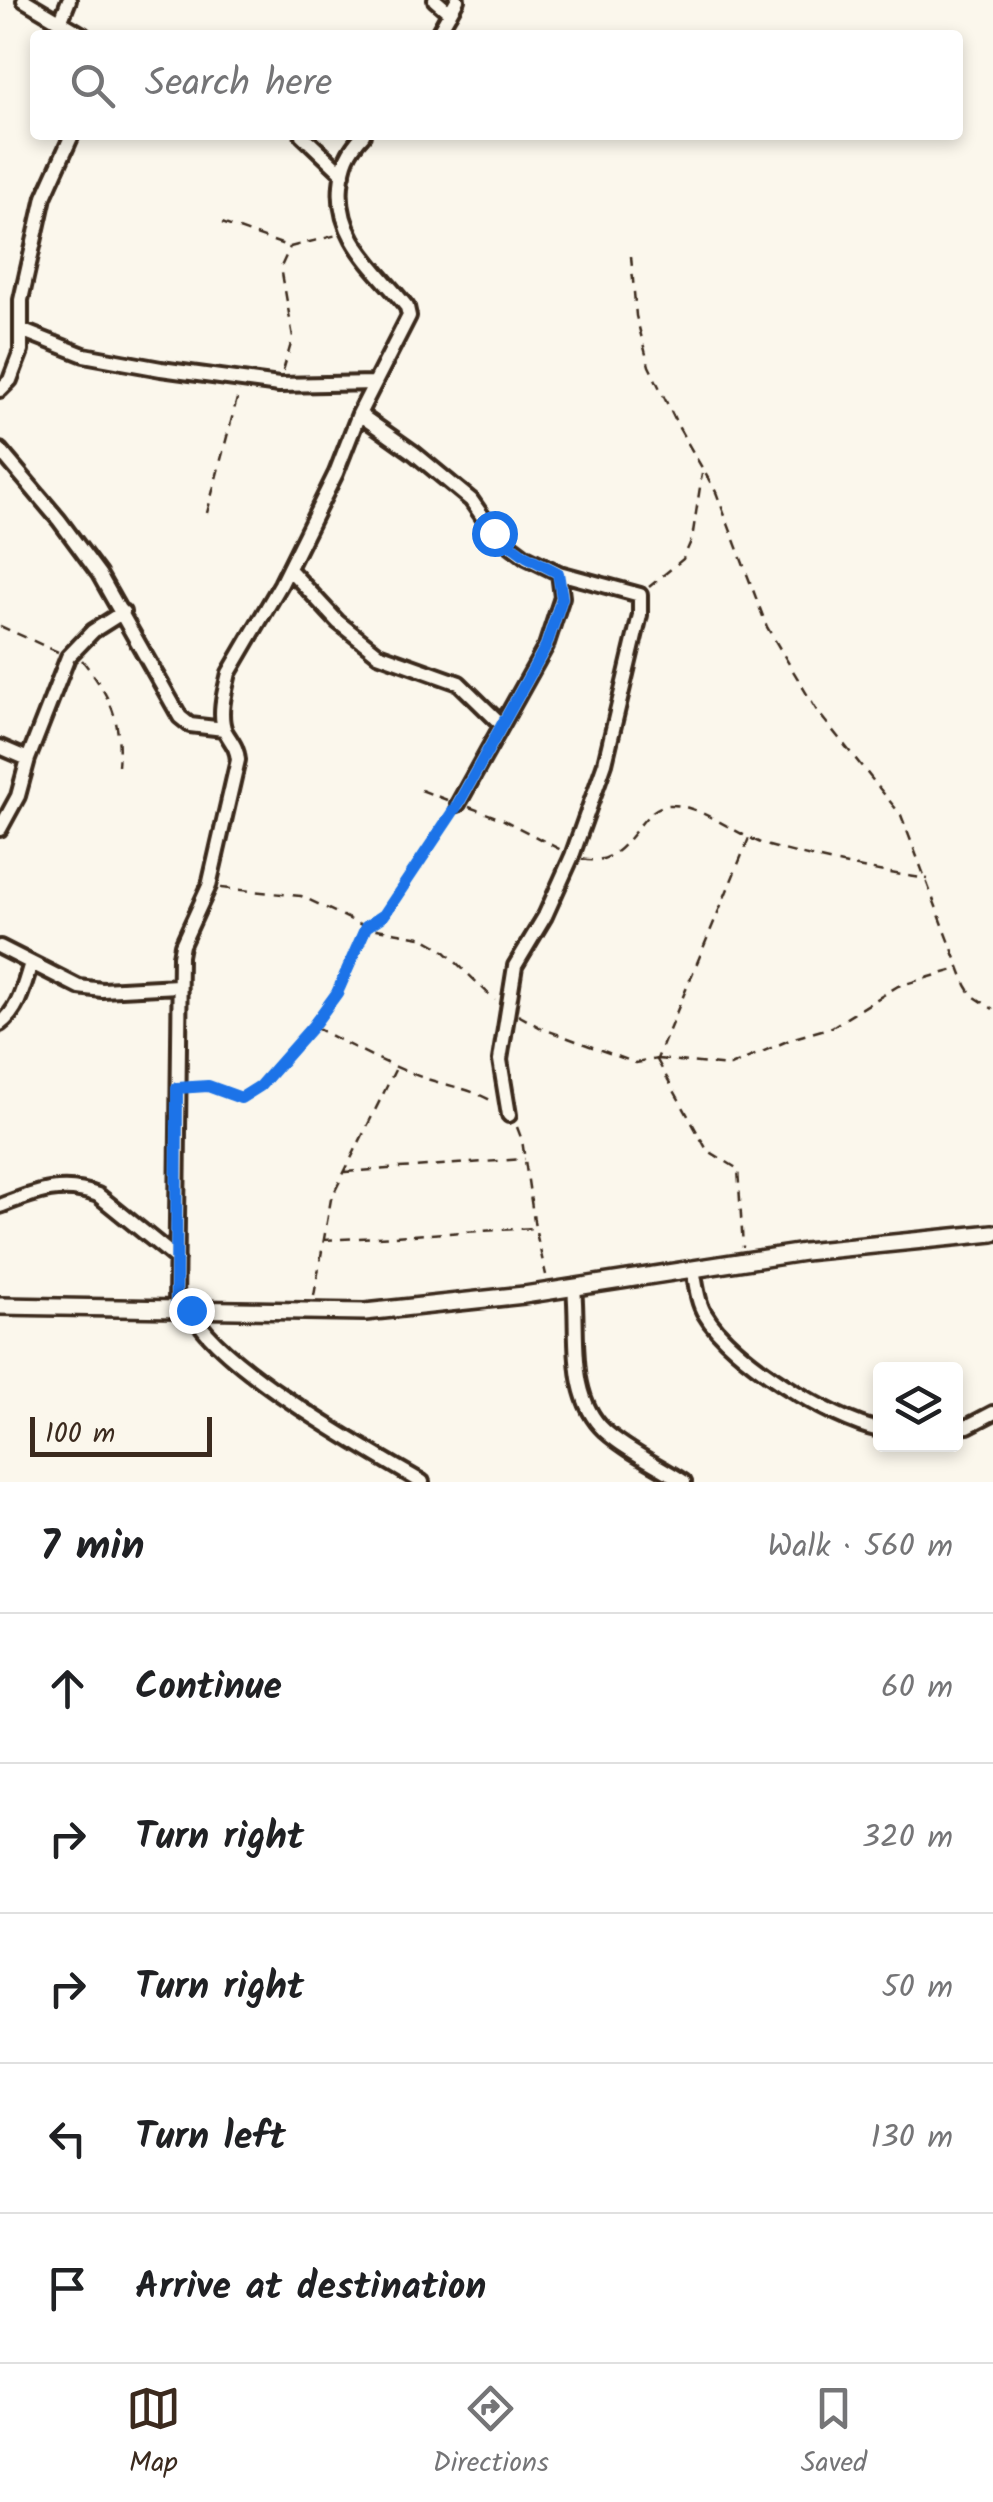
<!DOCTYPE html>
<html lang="en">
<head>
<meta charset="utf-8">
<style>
  body { margin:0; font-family:Kalam,sans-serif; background:#f6f6f6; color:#202124 }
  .controls { position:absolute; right:30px; bottom:30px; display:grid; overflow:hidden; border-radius:10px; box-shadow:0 5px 15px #0003 }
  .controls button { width:90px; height:90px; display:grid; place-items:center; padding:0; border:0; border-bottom:2px solid #e0e0e0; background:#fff; color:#202124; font:50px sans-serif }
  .scale { position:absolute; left:30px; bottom:25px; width:182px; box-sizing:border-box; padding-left:10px; border:5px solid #3b2a1e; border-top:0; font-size:28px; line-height:35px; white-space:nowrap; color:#3b2a1e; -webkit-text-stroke:8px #fbf7ec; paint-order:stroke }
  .stop { position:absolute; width:30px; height:30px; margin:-22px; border:8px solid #1a73e8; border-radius:50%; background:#fff }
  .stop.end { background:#1a73e8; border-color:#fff; box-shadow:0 2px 10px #0008 }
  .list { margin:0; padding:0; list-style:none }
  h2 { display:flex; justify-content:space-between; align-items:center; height:130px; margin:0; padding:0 40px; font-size:42px }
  h2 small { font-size:32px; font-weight:400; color:#757577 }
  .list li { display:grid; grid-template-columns:65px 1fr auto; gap:30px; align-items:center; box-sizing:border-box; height:150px; padding:0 40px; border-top:2px solid #e0e0e0 }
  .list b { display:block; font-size:38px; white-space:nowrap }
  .list em { font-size:32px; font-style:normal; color:#757577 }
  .icon { flex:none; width:55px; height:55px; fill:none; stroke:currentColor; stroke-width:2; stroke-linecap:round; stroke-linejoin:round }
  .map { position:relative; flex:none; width:993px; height:1482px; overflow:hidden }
  .search { position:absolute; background:#fff; box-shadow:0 5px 15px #0003; left:30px; right:30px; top:30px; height:110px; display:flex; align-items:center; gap:25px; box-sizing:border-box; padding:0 35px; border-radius:10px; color:#757577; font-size:38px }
  .sheet { height:880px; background:#fff }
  nav { display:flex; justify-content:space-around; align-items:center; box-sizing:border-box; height:140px; border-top:2px solid #e0e0e0; background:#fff; font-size:28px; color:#757577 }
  nav a { display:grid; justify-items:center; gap:5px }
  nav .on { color:#3b2a1e }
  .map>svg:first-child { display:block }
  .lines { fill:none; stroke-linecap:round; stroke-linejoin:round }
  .minor-casing { stroke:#3b2a1e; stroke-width:20 }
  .major-casing { stroke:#3b2a1e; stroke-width:22 }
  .path { stroke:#3b2a1e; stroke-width:2.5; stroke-dasharray:10 8; stroke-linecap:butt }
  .minor { stroke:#fbf7ec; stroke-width:12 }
  .major { stroke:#fbf7ec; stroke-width:15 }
  .route { stroke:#1a73e8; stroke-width:12 }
</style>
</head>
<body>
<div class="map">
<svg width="993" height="1482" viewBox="0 0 993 1482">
  <rect width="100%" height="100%" fill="#fbf7ec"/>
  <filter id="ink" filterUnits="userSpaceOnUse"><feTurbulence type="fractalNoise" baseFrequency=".01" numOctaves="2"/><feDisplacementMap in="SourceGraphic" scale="20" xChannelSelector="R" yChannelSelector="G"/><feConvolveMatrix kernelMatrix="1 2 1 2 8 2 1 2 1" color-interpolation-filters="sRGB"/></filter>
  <g filter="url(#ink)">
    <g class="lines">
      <g class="minor-casing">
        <path id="minor" d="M24 0 83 35
          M435 0 450 13
          M61 20 69 0
          M437 35 457 0
          M302 135 343 174
          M21 330 84 355 161 369 279 385 374 383
          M0 390 10 380 21 351V300L44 197 72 135
          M359 414 414 453 471 500 494 533 526 557 559 573 562 597 546 646 458 804
          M0 450 59 520 99 574 180 717 190 725 224 729
          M289 569 338 622 378 654 459 683 502 725
          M0 747 28 759
          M0 829 18 796 28 759 68 657 93 631 123 612
          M0 947 79 987 102 990 178 986
          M0 1024C19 1010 24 985 31 963
          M509 1115 500 1060 515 966 545 916 572 856 605 763 640 615V595L559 573
          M0 1206C34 1193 61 1181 98 1195L177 1259
          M693 1269C696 1283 697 1302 705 1314 730 1358 831 1420 880 1430
          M574 1288C579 1334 567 1396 605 1431 627 1451 658 1465 684 1482
          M176 1307 180 956 182 945 209 886 238 760C237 747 231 742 225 731 218 714 225 690 229 673L281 584 336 473 359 414 409 316 407 307C376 268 336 239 341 185 343 163 348 151 363 135
          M191 1310C215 1364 367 1450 422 1482
          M956 1427 968 1426 993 1413"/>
      </g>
      <g class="major-casing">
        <path id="major" d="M0 1306 365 1312 524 1295 804 1252 993 1233"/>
      </g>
      <path class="path" d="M222 223 290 247 337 235
        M631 256 636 316 649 366 679 428 716 492 767 627 817 711 901 815 966 985 972 995 993 1009
        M283 371 293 337 281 267 290 247
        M207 513 239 391
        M649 587 683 559 692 539 702 474
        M0 626 58 652
        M82 660C110 696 122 719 118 766
        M421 790 447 800
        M469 807 502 819 561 850
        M582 859C629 870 636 807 669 805 698 803 739 837 769 846 822 861 874 871 928 879
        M221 888 301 896 366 927 421 937 441 948 495 1000
        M518 1015 541 1028 636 1063 657 1059 749 838
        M314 1027C350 1046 384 1063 421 1077 446 1086 472 1088 495 1103
        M658 1059 730 1066 794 1038 832 1027 898 986 958 969
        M657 1060 707 1150 738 1169 743 1247
        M190 1087 209 1086 241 1098 260 1086 313 1026 337 993 366 927 384 915 452 813
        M517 1127 522 1140 535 1228 546 1275
        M345 1172 525 1159
        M323 1240 535 1228
        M314 1296 331 1199 395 1070"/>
      <use href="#minor" class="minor"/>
      <use href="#major" class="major"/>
    </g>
  </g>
  <g class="lines" filter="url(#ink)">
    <path class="route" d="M191 1310 176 1307 177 1088 208 1086 241 1098 260 1086 313 1026 337 993 366 927 384 915 458 804 546 646 562 598 558 573 526 556 494 533"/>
  </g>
</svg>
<div class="controls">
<button><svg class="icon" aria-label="layers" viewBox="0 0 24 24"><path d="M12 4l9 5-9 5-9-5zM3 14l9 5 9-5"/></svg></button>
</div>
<div class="scale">100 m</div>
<div class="stop" style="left:494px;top:533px"></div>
<div class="stop end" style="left:191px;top:1310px"></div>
<div class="search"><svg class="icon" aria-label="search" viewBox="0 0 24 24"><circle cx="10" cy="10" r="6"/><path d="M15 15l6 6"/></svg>Search here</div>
</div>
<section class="sheet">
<h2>7 min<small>Walk · 560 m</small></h2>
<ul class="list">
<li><svg class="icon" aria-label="ahead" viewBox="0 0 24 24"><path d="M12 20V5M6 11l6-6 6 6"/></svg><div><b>Continue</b></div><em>60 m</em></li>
<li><svg class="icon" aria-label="right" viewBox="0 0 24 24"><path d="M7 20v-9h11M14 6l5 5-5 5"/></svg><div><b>Turn right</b></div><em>320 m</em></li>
<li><svg class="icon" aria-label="right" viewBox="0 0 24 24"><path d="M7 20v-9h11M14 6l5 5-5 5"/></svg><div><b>Turn right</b></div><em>50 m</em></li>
<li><svg class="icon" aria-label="left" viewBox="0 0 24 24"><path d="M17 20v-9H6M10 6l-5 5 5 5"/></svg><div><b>Turn left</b></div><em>130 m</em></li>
<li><svg class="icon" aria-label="arrive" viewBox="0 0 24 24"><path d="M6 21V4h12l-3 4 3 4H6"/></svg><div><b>Arrive at destination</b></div></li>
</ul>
</section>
<nav>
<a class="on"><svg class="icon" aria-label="map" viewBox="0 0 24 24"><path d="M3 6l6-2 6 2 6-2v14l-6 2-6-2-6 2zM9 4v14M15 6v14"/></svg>Map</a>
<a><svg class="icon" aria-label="directions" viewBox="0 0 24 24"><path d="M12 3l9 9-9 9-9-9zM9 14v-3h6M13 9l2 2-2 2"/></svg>Directions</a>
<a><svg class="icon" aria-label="saved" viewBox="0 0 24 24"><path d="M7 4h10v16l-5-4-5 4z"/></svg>Saved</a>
</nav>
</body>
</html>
